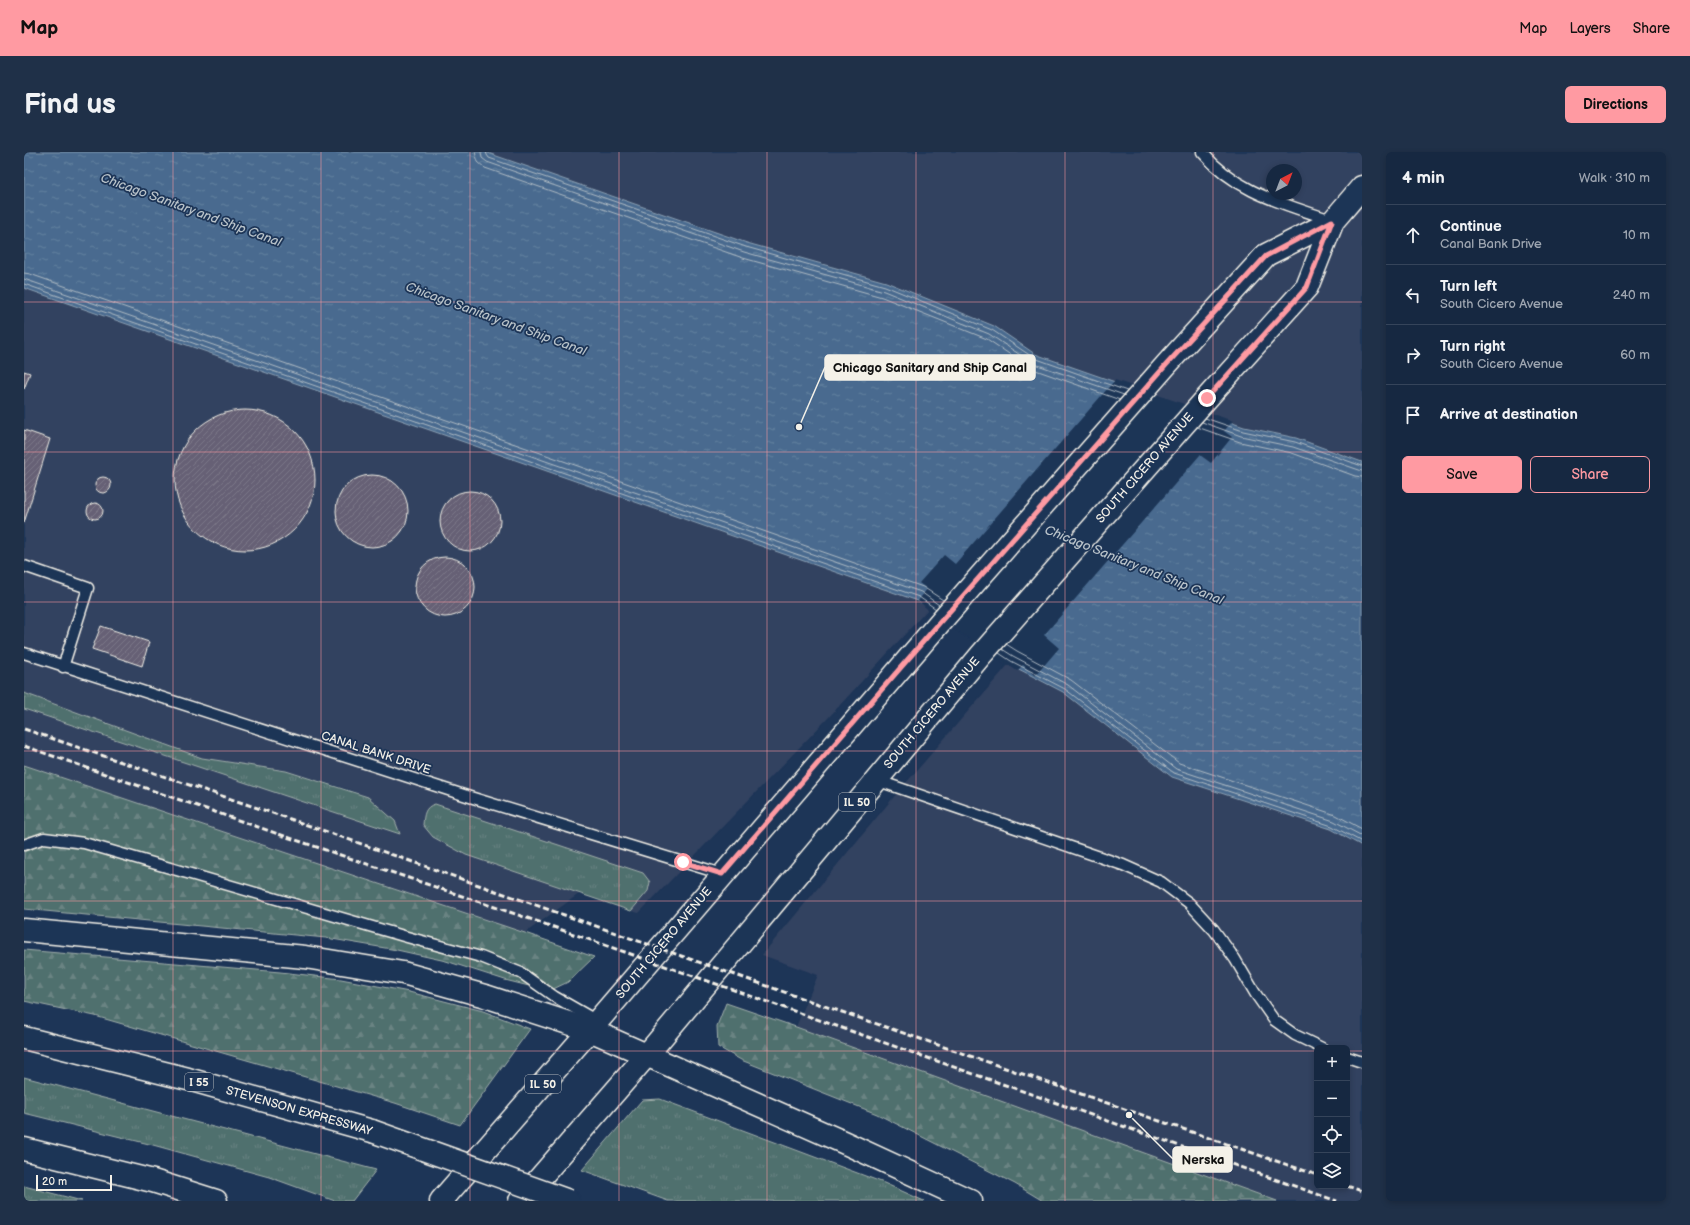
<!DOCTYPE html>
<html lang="en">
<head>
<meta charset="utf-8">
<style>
  body { margin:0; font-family:"Balsamiq Sans",sans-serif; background:#1f3048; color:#f1f3f6 }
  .controls { position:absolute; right:12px; bottom:12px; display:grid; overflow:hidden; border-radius:6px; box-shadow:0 2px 6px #0003 }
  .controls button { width:36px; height:36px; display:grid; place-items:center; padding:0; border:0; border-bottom:1px solid #35445a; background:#162841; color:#f1f3f6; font:20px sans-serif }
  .compass { position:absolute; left:1242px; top:12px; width:36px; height:36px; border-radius:50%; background:#162841; box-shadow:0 2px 6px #0003; rotate:42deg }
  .scale { position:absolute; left:12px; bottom:10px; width:76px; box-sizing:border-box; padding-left:4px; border:2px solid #f4f1e8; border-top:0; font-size:11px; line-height:14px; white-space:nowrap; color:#f4f1e8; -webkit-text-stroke:3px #1d3557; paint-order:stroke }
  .stop { position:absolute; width:12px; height:12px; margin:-9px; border:3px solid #ff9aa2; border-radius:50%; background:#fff }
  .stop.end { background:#ff9aa2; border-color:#fff; box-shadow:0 1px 4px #0008 }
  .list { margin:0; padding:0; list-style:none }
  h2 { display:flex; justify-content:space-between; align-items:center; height:52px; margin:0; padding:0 16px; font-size:17px }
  h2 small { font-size:13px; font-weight:400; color:#9ea6b1 }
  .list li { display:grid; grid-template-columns:26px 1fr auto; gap:12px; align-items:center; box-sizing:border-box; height:60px; padding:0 16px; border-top:1px solid #35445a }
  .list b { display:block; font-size:15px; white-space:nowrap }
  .list p { margin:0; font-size:13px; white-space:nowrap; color:#9ea6b1 }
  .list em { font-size:13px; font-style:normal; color:#9ea6b1 }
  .actions { display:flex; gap:8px; padding:12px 16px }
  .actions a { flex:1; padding:9px 0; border:1px solid #ff9aa2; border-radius:6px; text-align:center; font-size:14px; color:#ff9aa2 }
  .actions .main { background:#ff9aa2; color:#111 }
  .icon { flex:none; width:22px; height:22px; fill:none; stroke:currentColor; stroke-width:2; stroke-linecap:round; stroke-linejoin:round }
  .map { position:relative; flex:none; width:1338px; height:1049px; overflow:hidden; border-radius:6px }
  header { display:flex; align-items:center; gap:24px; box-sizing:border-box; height:56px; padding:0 20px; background:#ff9aa2; color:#111 }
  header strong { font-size:19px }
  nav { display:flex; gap:22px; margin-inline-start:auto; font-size:14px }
  .intro { display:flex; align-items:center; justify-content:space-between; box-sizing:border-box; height:96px; padding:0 24px }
  h1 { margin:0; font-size:28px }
  .button { padding:10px 18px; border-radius:6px; background:#ff9aa2; color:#111; font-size:14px; font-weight:700 }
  main { display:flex; gap:24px; padding:0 24px }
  aside { flex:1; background:#162841; border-radius:6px; box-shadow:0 2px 6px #0003 }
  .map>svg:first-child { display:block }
  .built { fill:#334260; fill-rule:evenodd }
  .grass { fill:url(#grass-tufts); stroke:#a2b0ab }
  .forest { fill:url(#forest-firs); stroke:#a2b0ab }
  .water { fill:url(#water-ripples); stroke:#8da1b3 }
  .pier { fill:#1d3557 }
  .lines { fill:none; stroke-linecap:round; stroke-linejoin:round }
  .shore { stroke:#b0bbc4; stroke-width:1 }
  .building { fill:url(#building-hatch); stroke:#f4f1e8 }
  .service-casing { stroke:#f4f1e8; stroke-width:13 }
  .primary-casing { stroke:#f4f1e8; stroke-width:25 }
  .motorway-casing { stroke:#f4f1e8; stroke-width:25 }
  .service { stroke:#1d3557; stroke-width:10 }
  .primary { stroke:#1d3557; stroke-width:22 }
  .motorway { stroke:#1d3557; stroke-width:22 }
  .rail { stroke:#f4f1e8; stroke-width:3; stroke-dasharray:6 3; stroke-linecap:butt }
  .motorway-bridge-casing { stroke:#f4f1e8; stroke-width:25; stroke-linecap:butt }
  .motorway-bridge { stroke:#1d3557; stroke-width:22 }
  .route { stroke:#ff9aa2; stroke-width:5 }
  .grid { fill:none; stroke:#ff9aa2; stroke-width:1; stroke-opacity:0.55 }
  .labels { text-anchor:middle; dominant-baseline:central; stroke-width:3.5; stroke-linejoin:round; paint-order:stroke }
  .shield { fill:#1d3557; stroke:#b4b9bc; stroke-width:1 }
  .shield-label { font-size:11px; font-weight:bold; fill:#f4f1e8 }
  .street-label { font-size:12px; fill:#f4f1e8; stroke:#1d3557 }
  .water-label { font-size:13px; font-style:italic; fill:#b8c2c9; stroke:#1d3557 }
  .leader { fill:none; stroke:#f4f1e8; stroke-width:1.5 }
  .callout-dot { fill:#f4f1e8; stroke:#1d3557; stroke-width:1.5 }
  .callout { fill:#f4f1e8; stroke:#f4f1e8; stroke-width:1.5 }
  .callout-label { font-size:13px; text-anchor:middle; font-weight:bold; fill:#111 }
</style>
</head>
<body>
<header>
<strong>Map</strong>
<nav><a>Map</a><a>Layers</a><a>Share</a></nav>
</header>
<div class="intro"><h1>Find us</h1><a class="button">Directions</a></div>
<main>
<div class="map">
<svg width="1338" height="1049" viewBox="0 0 1338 1049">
  <defs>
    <pattern id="grass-tufts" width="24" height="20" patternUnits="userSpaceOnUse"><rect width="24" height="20" fill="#506f6e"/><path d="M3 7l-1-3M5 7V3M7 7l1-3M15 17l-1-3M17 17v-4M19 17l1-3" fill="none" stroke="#6a8483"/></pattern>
    <pattern id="forest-firs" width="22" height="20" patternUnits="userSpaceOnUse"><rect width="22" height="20" fill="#506f6e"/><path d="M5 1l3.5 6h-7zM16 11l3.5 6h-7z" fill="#6a8483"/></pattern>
    <pattern id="water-ripples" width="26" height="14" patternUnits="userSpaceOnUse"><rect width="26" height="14" fill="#496b8f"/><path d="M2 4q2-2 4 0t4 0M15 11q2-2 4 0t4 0" fill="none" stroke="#64819f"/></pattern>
    <pattern id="building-hatch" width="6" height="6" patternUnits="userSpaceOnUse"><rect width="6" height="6" fill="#666174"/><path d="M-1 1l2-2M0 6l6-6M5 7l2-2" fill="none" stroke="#7c7888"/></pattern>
  </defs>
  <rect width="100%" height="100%" fill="#1d3557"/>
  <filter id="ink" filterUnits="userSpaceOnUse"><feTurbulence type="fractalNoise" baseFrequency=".025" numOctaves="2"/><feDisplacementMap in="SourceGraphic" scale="8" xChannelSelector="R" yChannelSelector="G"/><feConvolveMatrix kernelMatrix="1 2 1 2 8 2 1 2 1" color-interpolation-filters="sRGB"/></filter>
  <g filter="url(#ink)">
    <path class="built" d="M461 0H1338V310L1272 286 1220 275 1011 202 970 174 862 130 723 91ZM1248 18H1272V42H1248Z
      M0 136 894 449 905 456 804 566 615 761 607 759 624 739 401 660 399 673 409 685 442 703 556 741 501 781 0 613V557L376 682 360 659 344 645 323 637 262 619 178 606 0 541Z
      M985 512 1039 540 1148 625 1307 677 1338 694V1049H1253L772 875 794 823 738 803 869 646ZM1293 896H1323V1034H1293Z"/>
    <path class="grass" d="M0 541 178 606 262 619 344 645 371 669 376 682 0 557Z
      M411 652 619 721 626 730 624 739 607 759 442 703 409 685 399 673C400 663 400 655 411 652Z
      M0 925 352 1018 328 1049H311L245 1025 129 993 0 961Z
      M636 947 860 1031 900 1049H644L558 1018 618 948Z
      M0 1034 58 1049H0Z"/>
    <path class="forest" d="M0 613 501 781 570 805 544 830 525 839 481 828 422 809 373 798 302 786 0 757Z
      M0 798 256 820 317 827 385 840 459 859 506 877 436 973 371 951 71 864 0 849Z
      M702 851 772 875 1253 1049H1019L991 1032 853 962 717 908 694 895 693 874Z"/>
    <path class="water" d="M0 0H461L723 91 862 130 970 174 1011 202 1220 275 1272 286 1338 310V694L1307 677 1148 625 1039 540 985 512 894 449 0 136Z"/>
    <path class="pier" d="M1091 228 1209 269 1200 279 1208 285 1187 311 1176 303 1020 483 1035 496 1011 524 999 513 993 519 909 462 894 449 903 437 895 431 920 403 931 412Z"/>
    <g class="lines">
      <path class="shore" d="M451 0 454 10 461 16 719 106 858 145 963 187 1006 216 1096 248
        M457 0 458 6 463 10 720 100 860 139 965 182 1008 211 1100 243
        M462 0 463 3 465 6 722 95 861 134 968 178 1010 206 1103 239
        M0 121 6 122 899 435 919 448
        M0 127 897 440 915 453
        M0 132 895 445 912 457
        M1181 266 1219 279 1271 290 1338 314
        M1178 270 1217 284 1269 295 1338 319
        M1173 275 1216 290 1268 301 1331 324 1338 325
        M982 492 993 499 1047 528 1155 611 1312 663 1338 677
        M978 497 989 504 1044 533 1152 617 1310 669 1338 684
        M975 501 987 509 1041 537 1150 621 1308 674 1338 690"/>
    </g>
    <path class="building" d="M0 219 6 221 0 237Z
      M151 328a70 70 0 1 1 140 0a70 70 0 1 1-140 0Z
      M0 278 26 287 0 371Z
      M312 359a36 36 0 1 1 72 0a36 36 0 1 1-72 0Z
      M71 333a8 8 0 1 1 16 0a8 8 0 1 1-16 0Z
      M416 369a30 30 0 1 1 60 0a30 30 0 1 1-60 0Z
      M63 359a8 8 0 1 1 16 0a8 8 0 1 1-16 0Z
      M391 435a30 30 0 1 1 60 0a30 30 0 1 1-60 0Z
      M77 474 125 490 118 514 68 497Z"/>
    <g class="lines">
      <g class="service-casing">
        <path id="service" d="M1178 0C1213 41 1258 51 1307 68
          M0 414 64 436 39 515
          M0 501 446 645 698 722
          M852 628 1099 713 1137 730 1165 751 1190 778 1211 807 1231 841 1250 868 1271 883 1298 896
          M0 693 20 686 60 691 383 785 457 805 497 821 531 845 573 869
          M1323 905 1338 910"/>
      </g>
      <g class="primary-casing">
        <path id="primary" d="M417 1049 566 878 917 469 1143 212 1242 103 1309 69
          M496 1049 622 904 957 503 1183 246 1283 135 1309 69 1338 35"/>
      </g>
      <g class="motorway-casing">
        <path id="motorway" d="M0 778 281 805 379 821 461 844 566 878 819 990 947 1049
          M0 886 164 927 348 979
          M0 997 129 1029 192 1049"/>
      </g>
      <use href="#service" class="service"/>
      <use href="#primary" class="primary"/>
      <use href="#motorway" class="motorway"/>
      <path class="rail" d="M0 577 269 668 783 848 1293 1023
        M0 594 263 685 515 770 1313 1049
        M1323 1034 1338 1039"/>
      <g class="motorway-bridge-casing">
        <path id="motorway-bridge" d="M348 979 545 1049"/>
      </g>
      <use href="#motorway-bridge" class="motorway-bridge"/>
    </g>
  </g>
  <g class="lines" filter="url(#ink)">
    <path class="route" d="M659 710 698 722 917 469 1143 212 1242 104 1308 69 1283 135 1183 246"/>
  </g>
  <path class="grid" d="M149 0V1049M297 0V1049M446 0V1049M595 0V1049M743 0V1049M892 0V1049M1041 0V1049M1189 0V1049M0 150H1338M0 300H1338M0 450H1338M0 599H1338M0 749H1338M0 899H1293M1323 899H1338"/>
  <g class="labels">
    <g class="shield">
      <rect x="815" y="641" width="36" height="18" rx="3"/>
      <rect x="161" y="921" width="28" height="18" rx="3"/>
      <rect x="501" y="923" width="36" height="18" rx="3"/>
    </g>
    <g class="shield-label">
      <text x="833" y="650">IL 50</text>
      <text x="175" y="930">I 55</text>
      <text x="519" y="932">IL 50</text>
    </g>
    <g class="street-label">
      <text transform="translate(1121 316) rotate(-49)">SOUTH CICERO AVENUE</text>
      <text transform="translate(908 561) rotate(-50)">SOUTH CICERO AVENUE</text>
      <text transform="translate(352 601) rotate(18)">CANAL BANK DRIVE</text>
      <text transform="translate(640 791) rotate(-50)">SOUTH CICERO AVENUE</text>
      <text transform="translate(275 959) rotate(16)">STEVENSON EXPRESSWAY</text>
    </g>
    <g class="water-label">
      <text transform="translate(167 58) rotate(20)">Chicago Sanitary and Ship Canal</text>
      <text transform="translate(472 167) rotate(20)">Chicago Sanitary and Ship Canal</text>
      <text transform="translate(1110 413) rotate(22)">Chicago Sanitary and Ship Canal</text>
    </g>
  </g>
  <path class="leader" d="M775 275L801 215M1105 963L1149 1007"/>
  <g class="callout-dot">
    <circle cx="775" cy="275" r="4"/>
    <circle cx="1105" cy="963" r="4"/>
  </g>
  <g class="callout">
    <rect x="801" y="203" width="210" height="25" rx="4"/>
    <rect x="1149" y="995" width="59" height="25" rx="4"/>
  </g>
  <g class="callout-label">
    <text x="906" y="220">Chicago Sanitary and Ship Canal</text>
    <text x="1179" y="1012">Nerska</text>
  </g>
</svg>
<div class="controls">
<button>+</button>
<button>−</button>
<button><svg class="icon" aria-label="locate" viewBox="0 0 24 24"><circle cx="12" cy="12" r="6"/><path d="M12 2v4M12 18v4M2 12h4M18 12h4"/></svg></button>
<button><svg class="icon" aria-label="layers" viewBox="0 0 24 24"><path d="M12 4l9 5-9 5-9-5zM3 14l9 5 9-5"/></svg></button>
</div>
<svg class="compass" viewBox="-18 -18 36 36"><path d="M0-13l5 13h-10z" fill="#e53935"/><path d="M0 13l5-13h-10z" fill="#9ea6b1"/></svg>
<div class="scale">20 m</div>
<div class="stop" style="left:659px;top:710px"></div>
<div class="stop end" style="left:1183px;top:246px"></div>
</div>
<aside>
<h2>4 min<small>Walk · 310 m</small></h2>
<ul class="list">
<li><svg class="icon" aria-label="ahead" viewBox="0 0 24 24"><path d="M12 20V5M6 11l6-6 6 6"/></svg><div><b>Continue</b><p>Canal Bank Drive</p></div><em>10 m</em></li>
<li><svg class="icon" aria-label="left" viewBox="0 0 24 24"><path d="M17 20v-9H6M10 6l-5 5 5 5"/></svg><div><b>Turn left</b><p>South Cicero Avenue</p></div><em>240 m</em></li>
<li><svg class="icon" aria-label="right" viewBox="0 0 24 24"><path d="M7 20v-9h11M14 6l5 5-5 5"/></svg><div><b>Turn right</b><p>South Cicero Avenue</p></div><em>60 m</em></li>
<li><svg class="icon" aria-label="arrive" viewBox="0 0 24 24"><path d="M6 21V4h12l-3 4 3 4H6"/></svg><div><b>Arrive at destination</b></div></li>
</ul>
<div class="actions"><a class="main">Save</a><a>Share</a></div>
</aside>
</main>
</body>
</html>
